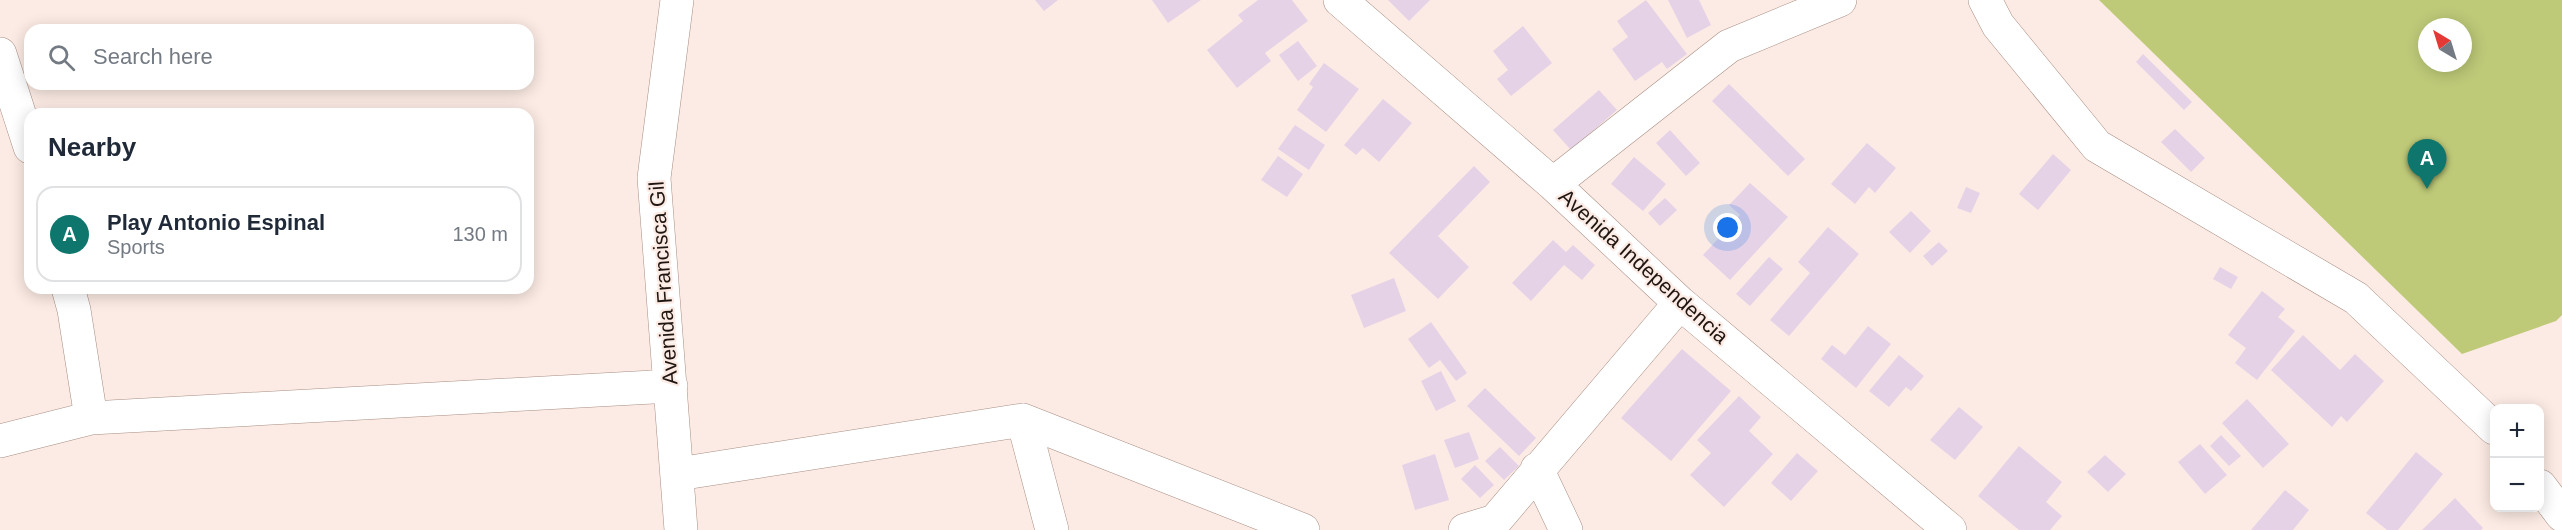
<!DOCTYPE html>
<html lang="en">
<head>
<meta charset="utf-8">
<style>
  body { margin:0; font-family:Arial,sans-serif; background:#f6f6f7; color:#1f2937 }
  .controls { position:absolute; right:18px; bottom:18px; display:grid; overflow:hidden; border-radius:12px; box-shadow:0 3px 15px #0003 }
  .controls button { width:54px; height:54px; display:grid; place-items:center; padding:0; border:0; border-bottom:2px solid #e0e1e3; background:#fff; color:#1f2937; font:30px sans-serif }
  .compass { position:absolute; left:2418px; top:18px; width:54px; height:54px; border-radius:50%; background:#fff; box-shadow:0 3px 15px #0003; rotate:322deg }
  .you { position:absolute; left:1728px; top:228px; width:21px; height:21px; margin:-15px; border:4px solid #fff; border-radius:50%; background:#1a73e8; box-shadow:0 0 0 9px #1a73e833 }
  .badge { display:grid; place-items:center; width:39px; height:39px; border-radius:50%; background:#0f766e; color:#fff; font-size:20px; font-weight:700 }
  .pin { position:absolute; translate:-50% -50px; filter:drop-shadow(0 2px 3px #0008) }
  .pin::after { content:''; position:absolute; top:32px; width:21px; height:18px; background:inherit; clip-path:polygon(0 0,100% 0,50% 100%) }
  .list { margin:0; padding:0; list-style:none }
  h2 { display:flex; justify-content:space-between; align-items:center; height:78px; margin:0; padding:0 24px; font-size:26px }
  h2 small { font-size:20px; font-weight:400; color:#747a83 }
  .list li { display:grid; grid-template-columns:39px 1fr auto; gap:18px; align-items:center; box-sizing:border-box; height:96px; margin:0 12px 12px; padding:0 12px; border:2px solid #e0e1e3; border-radius:18px }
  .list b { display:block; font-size:22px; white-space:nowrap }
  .list p { margin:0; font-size:20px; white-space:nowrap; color:#747a83 }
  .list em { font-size:20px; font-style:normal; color:#747a83 }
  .icon { flex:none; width:33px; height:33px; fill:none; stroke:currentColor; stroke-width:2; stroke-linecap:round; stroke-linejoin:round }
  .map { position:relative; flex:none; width:2562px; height:530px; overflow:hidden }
  .search { position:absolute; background:#fff; box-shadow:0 3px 15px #0003; left:24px; top:24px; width:510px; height:66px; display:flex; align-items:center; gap:15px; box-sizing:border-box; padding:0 21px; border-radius:18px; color:#747a83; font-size:22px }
  .panel { position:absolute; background:#fff; box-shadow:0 3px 15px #0003; left:24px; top:108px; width:510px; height:186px; border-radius:18px }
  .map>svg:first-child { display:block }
  .green { fill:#beca78; fill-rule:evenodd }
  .building { fill:#e5d2e7 }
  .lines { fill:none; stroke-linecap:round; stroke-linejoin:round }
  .minor-casing { stroke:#a88e84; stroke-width:34 }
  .minor { stroke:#fff; stroke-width:33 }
  .labels { text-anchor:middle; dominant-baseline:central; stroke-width:4.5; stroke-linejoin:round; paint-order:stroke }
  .street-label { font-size:21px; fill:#1f1511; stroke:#fcebe4 }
</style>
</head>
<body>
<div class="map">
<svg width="2562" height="530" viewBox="0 0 2562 530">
  <rect width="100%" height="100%" fill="#fcebe4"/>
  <path class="green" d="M2099 0H2562V315L2556 321 2462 354ZM2427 27H2463V63H2427Z"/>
  <path class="building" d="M1035 0H1058L1044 11Z
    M1152 0H1201L1168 23Z
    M1258 0H1292L1308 21 1265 53 1271 61 1237 88 1207 50 1243 21 1238 15Z
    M1388 0H1430L1409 21Z
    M1646 0 1687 54 1667 69 1662 62 1635 81 1612 49 1628 37 1617 21Z
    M1668 0H1699L1711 25 1687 38Z
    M1523 26 1552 63 1511 96 1497 79 1508 70 1493 51Z
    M1298 41 1317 66 1298 81 1279 55Z
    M2143 54 2192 102 2184 110 2136 62Z
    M1324 63 1359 89 1326 132 1297 110 1313 87 1309 84Z
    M1729 84 1805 159 1788 176 1712 101Z
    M1599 90 1617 110 1571 150 1553 130Z
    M1383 99 1412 123 1379 162 1363 148 1356 155 1344 145Z
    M1295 125 1325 145 1309 170 1278 149Z
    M2175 129 2205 158 2191 172 2161 142Z
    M1670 130 1700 163 1686 176 1656 143Z
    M1867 143 1896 168 1875 193 1869 187 1855 204 1831 184Z
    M2053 154 2071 170 2038 210 2019 194Z
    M1278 156 1303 174 1287 197 1261 180Z
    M1634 157 1666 184 1643 211 1611 184Z
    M1474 166 1490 182 1438 236 1469 267 1438 299 1389 253Z
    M1750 183 1788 217 1730 280 1703 255 1740 215 1729 205Z
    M1966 187 1980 193 1971 213 1957 208Z
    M1665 198 1677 210 1660 226 1648 213Z
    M1911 211 1931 231 1910 253 1889 232Z
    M1828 227 1859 254 1789 336 1770 320 1810 273 1798 262Z
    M1553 240 1566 252 1573 245 1595 265 1582 280 1564 265 1531 301 1512 283Z
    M1939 242 1948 251 1932 266 1923 256Z
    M1769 257 1783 269 1750 306 1736 294Z
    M2220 267 2238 277 2231 289 2213 279Z
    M1394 278 1406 311 1364 328 1351 295Z
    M2262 291 2285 309 2278 317 2295 331 2257 380 2235 363 2246 348 2228 335Z
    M1431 322 1467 373 1456 381 1440 360 1429 368 1408 339Z
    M1868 326 1891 344 1856 388 1821 359 1832 345 1845 355Z
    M2303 335 2340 370 2355 354 2384 381 2347 422 2341 416 2332 427 2271 370Z
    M1682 349 1731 391 1671 461 1621 418Z
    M1899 355 1924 376 1911 391 1906 387 1889 407 1869 391Z
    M1441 371 1456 401 1436 411 1421 381Z
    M1485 388 1536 438 1519 456 1467 406Z
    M1739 396 1761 417 1749 431 1773 454 1724 507 1690 475 1711 453 1697 440Z
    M2247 399 2289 444 2263 468 2222 423Z
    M1959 407 1983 427 1955 460 1930 440Z
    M1469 432 1479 459 1455 468 1444 440Z
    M2221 435 2241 456 2229 466 2210 446Z
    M2200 444 2227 475 2205 494 2178 462Z
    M2019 446 2062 482 2046 502 2062 516 2050 530H2019L1978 496Z
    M1500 447 1519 466 1504 480 1485 461Z
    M2416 452 2443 474 2398 530H2387L2366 513Z
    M1797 453 1818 471 1791 501 1771 483Z
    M1435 454 1449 500 1415 510 1402 465Z
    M2105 455 2126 474 2108 492 2087 472Z
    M1475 465 1494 485 1480 498 1461 479Z
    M2285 490 2309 510 2293 530H2251Z
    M2455 498 2483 528 2481 530H2422Z"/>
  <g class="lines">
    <g class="minor-casing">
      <path id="minor" d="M677 0 654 178 681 530
        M1340 0 1553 184 1680 303 1950 530
        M1985 0 1998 25 2097 146 2356 298 2494 428
        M0 54 30 147
        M1553 184 1729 46 1840 0
        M68 288 74 310 91 418
        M1023 420 1052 530
        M0 441 91 418 671 386
        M1537 469 1566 530
        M678 474 1023 420 1303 530
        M2540 486 2562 515
        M1465 530 1495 521 1680 303"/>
    </g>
    <use href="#minor" class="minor"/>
  </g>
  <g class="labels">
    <g class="street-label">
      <text transform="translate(1644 266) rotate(42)">Avenida Independencia</text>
      <text transform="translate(663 283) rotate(-94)">Avenida Francisca Gil</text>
    </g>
  </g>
</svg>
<div class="controls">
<button>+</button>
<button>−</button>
</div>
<svg class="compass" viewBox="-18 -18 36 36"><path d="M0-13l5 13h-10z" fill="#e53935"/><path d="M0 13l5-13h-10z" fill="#747a83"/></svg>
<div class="you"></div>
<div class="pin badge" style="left:2427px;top:189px">A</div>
<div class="search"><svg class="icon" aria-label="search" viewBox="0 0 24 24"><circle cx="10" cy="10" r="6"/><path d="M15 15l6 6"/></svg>Search here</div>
<section class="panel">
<h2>Nearby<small></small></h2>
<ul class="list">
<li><span class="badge">A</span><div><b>Play Antonio Espinal</b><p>Sports</p></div><em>130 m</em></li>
</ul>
</section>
</div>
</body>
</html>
